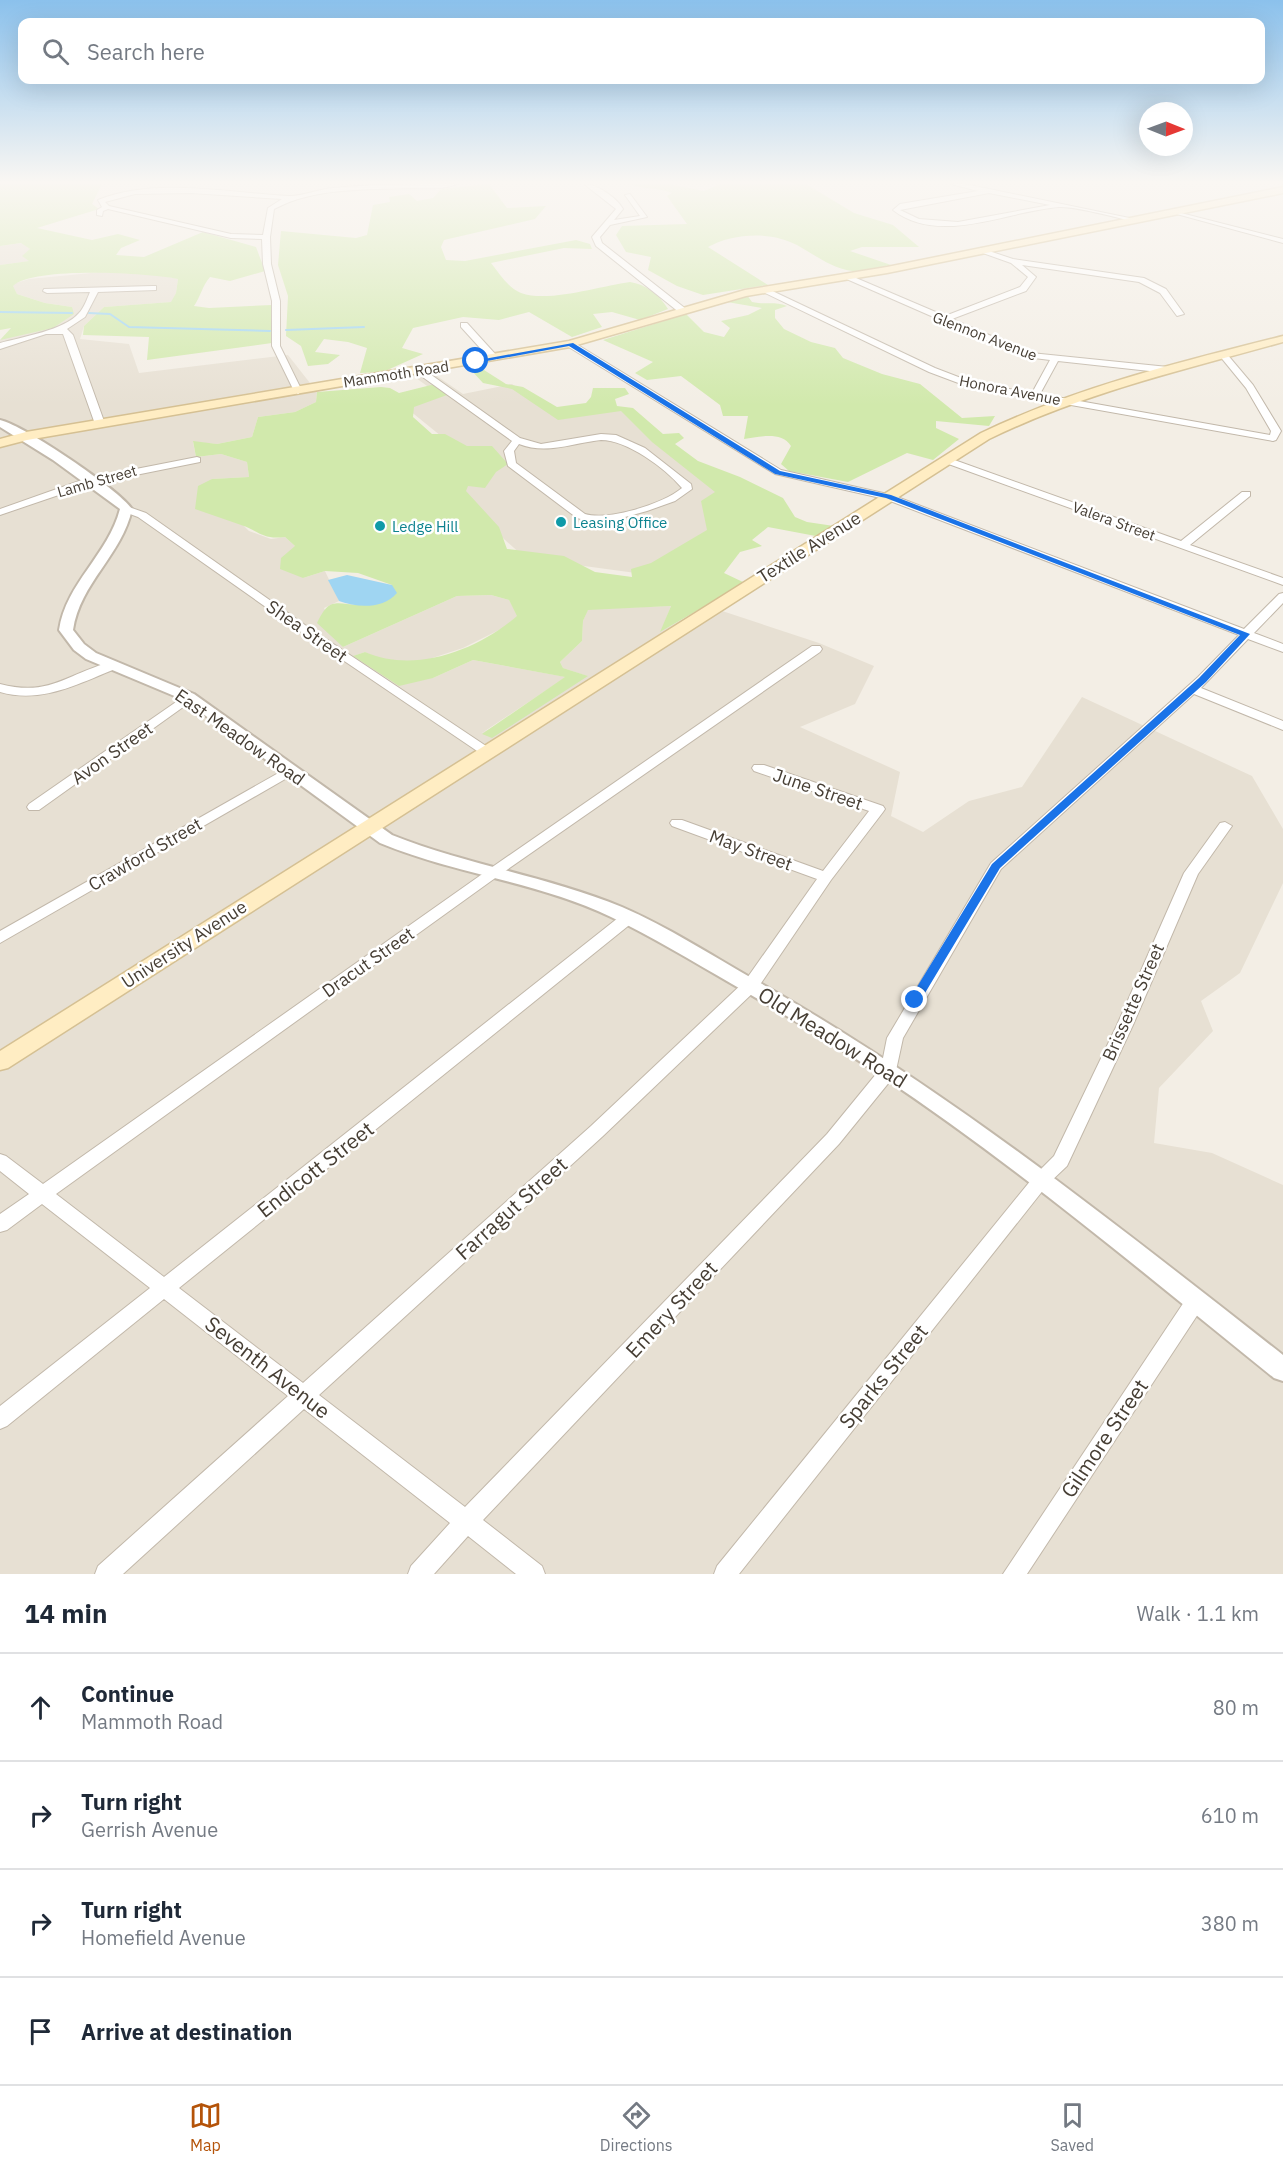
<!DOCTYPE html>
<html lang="en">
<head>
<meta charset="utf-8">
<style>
  body { margin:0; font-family:"IBM Plex Sans",sans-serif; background:#f2f2f3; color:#1f2937 }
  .compass { position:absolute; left:1139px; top:102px; width:54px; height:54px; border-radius:50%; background:#fff; box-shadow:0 6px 24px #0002; rotate:91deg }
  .stop { position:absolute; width:18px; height:18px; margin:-14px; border:4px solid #1a73e8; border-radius:50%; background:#fff }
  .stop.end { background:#1a73e8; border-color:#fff; box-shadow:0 2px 6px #0008 }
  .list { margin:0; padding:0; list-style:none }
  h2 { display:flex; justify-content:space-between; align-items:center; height:78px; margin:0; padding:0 24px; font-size:26px }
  h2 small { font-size:20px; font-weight:400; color:#747a83 }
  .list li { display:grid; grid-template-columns:39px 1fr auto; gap:18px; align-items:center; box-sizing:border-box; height:108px; padding:0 24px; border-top:2px solid #e0e1e3 }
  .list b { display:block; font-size:22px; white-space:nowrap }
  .list p { margin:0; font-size:20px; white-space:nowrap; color:#747a83 }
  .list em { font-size:20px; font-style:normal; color:#747a83 }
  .icon { flex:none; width:33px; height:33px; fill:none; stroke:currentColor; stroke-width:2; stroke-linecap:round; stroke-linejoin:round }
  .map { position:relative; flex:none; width:1283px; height:1574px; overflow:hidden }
  .search { position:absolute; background:#fff; box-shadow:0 6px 24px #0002; left:18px; right:18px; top:18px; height:66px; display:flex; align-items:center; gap:15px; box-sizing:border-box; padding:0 21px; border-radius:12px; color:#747a83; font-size:22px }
  .sheet { height:510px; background:#fff }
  nav { display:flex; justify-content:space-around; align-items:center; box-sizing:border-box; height:84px; border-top:2px solid #e0e1e3; background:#fff; font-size:16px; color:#747a83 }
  nav a { display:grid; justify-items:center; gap:3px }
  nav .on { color:#b45309 }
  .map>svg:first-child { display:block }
  .residential { fill:#e7e0d3 }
  .green { fill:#d1e9ac }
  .water { fill:#9fd5f2 }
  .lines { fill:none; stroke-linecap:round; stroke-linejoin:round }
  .stream { stroke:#9fd5f2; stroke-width:2 }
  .minor-casing { stroke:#c2b8aa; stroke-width:2 }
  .tertiary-casing { stroke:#c2b8aa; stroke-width:4 }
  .secondary-casing { stroke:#d5c093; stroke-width:3 }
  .minor { fill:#fff; fill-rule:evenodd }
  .tertiary { fill:#fff; fill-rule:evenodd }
  .secondary { fill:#ffedc3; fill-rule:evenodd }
  .route { fill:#1a73e8 }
  .culture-dot { fill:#0f9aa8; stroke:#fff; stroke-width:2 }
  .labels { text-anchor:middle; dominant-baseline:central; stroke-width:5; stroke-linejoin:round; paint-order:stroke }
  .far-street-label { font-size:15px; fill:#463e34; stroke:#fff }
  .far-culture-label { font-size:15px; fill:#0d838f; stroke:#fff; text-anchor:start }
  .street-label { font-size:18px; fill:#463e34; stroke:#fff }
  .near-street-label { font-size:21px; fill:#463e34; stroke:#fff }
</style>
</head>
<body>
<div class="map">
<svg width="1283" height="1574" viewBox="0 0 1283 1574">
  <rect width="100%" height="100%" fill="#f3eee5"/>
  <path class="residential" d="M22 243 30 249V261L0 265V246Z
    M112 271 150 273 178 279 176 293 172 302 104 307 84 326 80 339 129 344 139 373 288 355 317 392 316 402 295 412 258 417 252 437 217 444 193 442 196 457 221 454 247 462 249 477 212 479 196 508 243 525 249 531 271 539 285 537 295 546 303 578 325 571 339 601 324 608 343 647 457 596 491 595 509 600 518 616 503 628 463 648 417 663 377 658 365 652 354 656 433 678 473 660 566 677 482 733 587 676 563 668 560 662 582 641 583 621 588 609 671 606 661 631 707 606 819 643 874 666 855 704 800 727 900 772 891 816 923 832 969 801 1022 787 1082 697 1252 776 1283 829V883L1240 973 1201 1001 1213 1031 1159 1088 1154 1143 1212 1153 1283 1185V1574H0V340L72 307 45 303 17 294 12 286 16 283 29 279Z
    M431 372 463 394 512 384 562 419 624 409 732 492 743 533 658 576 525 558 441 482 478 466 404 406 438 394 412 375Z"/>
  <path class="green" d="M0 184H102L92 204 99 209 37 228 92 240 118 234 140 240 121 248 116 255 144 257 203 232 256 247 265 271 230 281 210 277C202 286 201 296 194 306L209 308 272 305V343L147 360 149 337 83 335 84 326 104 307 171 302 176 293 178 279C149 273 33 266 13 286L17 294 45 303 72 307 74 314 53 328 0 340 11 328 0 330V265L29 261 22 256 30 249 21 243 0 246Z
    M489 184 507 208 546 206 535 219 444 240 441 247 446 260 465 261 576 240 590 244 592 249 564 248 491 263C499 273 508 288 521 293 549 303 600 286 630 282 645 284 660 295 668 309L640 320 612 312 593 314 602 327 572 337 529 312 499 320 463 317 413 328 402 348 423 354 383 372 360 373 367 348 348 342 324 339 315 352 340 355 328 364 308 366 301 346 286 336 288 296 278 265 281 231 356 238 367 235 373 205 390 202 389 197 409 194 417 201 433 198 441 189Z
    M630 184H669L704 191 720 184H806L854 213 893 225 919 247H862L850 251 894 266C881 267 864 273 852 271 831 268 815 255 797 245 771 231 733 233 708 247L768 285 703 295 677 286 648 270 651 257 626 252 616 235 622 226 687 224 667 196 672 193C658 187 644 190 630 184Z
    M747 295 752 302C765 305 775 301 787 306L775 310V318L784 329 811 342 835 348 843 358 882 374 920 384 962 418 995 416 989 426 936 421V428L959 439 933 460 907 453 848 482 789 471 781 464 791 446C781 431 760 437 744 439L748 416H723L720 405 681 376 647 380 635 373 653 362 603 340 686 314 704 332 724 337 730 328 721 321 748 315 762 308 727 302Z
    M484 370 506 384 523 387 557 407 586 403 591 397 593 388H625L629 394 615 399 617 406 633 408 663 434 679 433 684 438 675 444 698 461 740 477 783 498 795 517 807 522 834 526 821 537 768 527 752 540 762 546 740 552 724 573 745 583 660 632 671 606 588 610 583 621 582 641 560 662 563 668 588 676 492 738 482 734 565 677 473 660 433 678 399 686 353 656 365 652C415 674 478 650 517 616L509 600 491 595 457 596 343 647 317 623C329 598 334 603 358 605L392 585 358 573 325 571 303 578 280 569 281 558 295 546 285 537C263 540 259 531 241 525 226 520 210 514 195 509L198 486 212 479 249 477 247 462 221 454 196 457 193 441 217 444 252 437 258 417 295 412 316 402 317 392 381 387 390 388 399 393 435 384 447 395 414 407 413 417 432 434H445L467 446H492L508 464 496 472 485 488 468 486 466 491 499 527 507 549 564 556 595 572 632 577 631 569 651 563 707 530 701 501 715 492 652 442 621 411 558 420 512 389 483 383 472 371Z"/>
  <path class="water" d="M347 575 392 585 397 593C383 609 358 608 339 601L328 580Z"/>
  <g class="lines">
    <path class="stream" d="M0 312 72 313
      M89 313 110 314 129 327 270 331
      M286 330 364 327"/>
    <g class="minor-casing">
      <path id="minor" d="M456 184C444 190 424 188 411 188 365 190 316 187 274 209L270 237 271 264 280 301V346L302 391 298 394 294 391 272 346V301L263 264 262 239 231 238 108 209 103 211 102 216 97 215V210L102 207 98 200C155 177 228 193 288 196 300 197 319 189 333 188 374 184 415 184 456 184ZM191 193 282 199 268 208 263 235 231 234 109 206 105 202 135 194Z
        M584 184C597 184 617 198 623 209L614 220 640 216 625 195 630 194 647 217 610 225 600 237 602 243 686 309V313H680L596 246 592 237 616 209Z
        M951 184H965L1139 220 1136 222C1117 218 1076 206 1059 207 1007 211 939 246 893 210L900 204 978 191ZM989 193 1050 205 958 222 919 219 900 210Z
        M1173 211 1283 239V243L1173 213Z
        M980 248 1013 259 1144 278 1166 289 1184 314 1177 316 1160 293 1139 282 1022 265 1036 277 1026 291 952 319 1031 353 1168 367 1172 370 1168 373 1058 361 1040 394 1270 435 1271 431 1246 388 1219 355 1223 352 1226 353 1253 385 1281 431 1276 440 1273 441 969 387 929 372 759 290 766 288 935 368 974 383 1032 393 1050 360 1026 357 944 322H939L938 319 842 277 849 275 945 316 1020 287 1028 277 1011 263 980 252Z
        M153 286H156V290L98 292 85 317 67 329 73 335 105 424 103 426 95 424 63 334H46L0 349V343C22 337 65 330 79 313 84 308 87 299 90 292L47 293 43 291 44 289Z
        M461 323H467L497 356V360H491L461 327Z
        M567 342H573L781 470 892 495 1244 629 1279 594 1283 593V603L1254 633 1283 644V652L1248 639 1201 688 1283 721V730L1194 694 1001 869 903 1038 895 1075 839 1144 483 1520 542 1566 545 1574H516L468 1536 434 1574H408L411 1566 450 1523 304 1409 123 1574H95L98 1566 288 1396 164 1299 7 1426 0 1429V1406L150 1288 42 1204 7 1230 0 1232V1214L29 1194 0 1171V1154L6 1156 43 1184 488 870 812 646H820L822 649 820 652 498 876 56 1194 164 1277 623 914H633L636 918 633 922 179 1288 303 1383 591 1126 745 981 817 879 672 826 670 823 672 820H682L823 871 869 811 754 771 752 768 754 765H764L883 806 885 809 883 812 831 880 757 989 603 1136 319 1395 465 1507 827 1134 881 1068 887 1038 991 863 1198 677 1239 635 885 499 775 474 567 346Z
        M417 369H423L520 438 541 444 601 434 616 435 645 448 691 484 692 489 675 501 647 511 614 520 592 522 577 518 508 466 504 451 512 441 417 373ZM601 440C627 440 665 468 682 488 663 504 608 521 585 514L516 463 514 451 519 444C546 455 573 443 601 440Z
        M197 457 200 458V462L91 484 0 515V509L85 479Z
        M946 457 1181 541 1242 492H1250V496L1190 545 1283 578V585L943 462 941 460Z
        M126 506 146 513 305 625 495 752 488 756 483 755 297 629 138 517 122 511 121 509Z
        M111 662 115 663 117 666 115 669C78 684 41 704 0 692V684C50 697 66 674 111 662Z
        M189 693 193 694 195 697 193 700 39 810H29L27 807 29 804Z
        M289 767 294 768 296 771 294 774 0 943V931Z
        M1225 822 1232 826 1198 874 1133 1025 1067 1166 1048 1184 739 1574H714L717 1566 1036 1174 1054 1156 1117 1025 1184 873 1220 823Z
        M1195 1293 1202 1296 1205 1302 1202 1308 1027 1574H1003L1188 1296Z"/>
    </g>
    <g class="tertiary-casing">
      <path id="tertiary" d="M0 420C25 426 118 489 132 509 122 555 80 583 73 630L84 644 96 653 194 694 392 835C467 865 547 876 622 907 668 927 711 955 755 980 944 1087 1112 1221 1283 1355V1381L1274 1378C1145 1274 1018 1167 880 1075 832 1042 782 1013 732 984 692 961 653 937 611 917 538 882 455 874 380 843L184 700 86 659 74 650 59 630C66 583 108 555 120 509L53 460 0 427Z"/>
    </g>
    <g class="secondary-casing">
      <path id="secondary" d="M1283 187V193L887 273 746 296 570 347 27 440 0 447V439L26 432 569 341 745 290 887 267Z
        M1283 336V342C1183 370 1083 393 989 439L8 1068 0 1070V1051L981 433C1077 387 1180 362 1283 336Z"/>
    </g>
    <use href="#minor" class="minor"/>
    <use href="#tertiary" class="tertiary"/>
    <use href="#secondary" class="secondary"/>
  </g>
  <linearGradient id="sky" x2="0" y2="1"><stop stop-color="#8bc1ec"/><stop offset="0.45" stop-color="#faf7f3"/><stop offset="1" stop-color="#faf7f3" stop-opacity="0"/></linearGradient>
  <rect width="1283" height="405" fill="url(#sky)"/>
  <path class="route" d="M573 343 780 471 891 495 1250 634 1206 682 1000 868 919 1003H911L909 1000 992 864 1199 678 1240 635 886 498 775 474 569 346 476 363 473 361Z"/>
  <g class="culture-dot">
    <circle cx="561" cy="522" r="6"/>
    <circle cx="380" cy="526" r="6"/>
  </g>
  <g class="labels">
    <g class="far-street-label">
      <text transform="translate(985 336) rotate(21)">Glennon Avenue</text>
      <text transform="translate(396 374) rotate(-9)">Mammoth Road</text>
      <text transform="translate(1010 390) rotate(11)">Honora Avenue</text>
      <text transform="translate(97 481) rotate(-16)">Lamb Street</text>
      <text transform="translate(1114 521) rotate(20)">Valera Street</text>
    </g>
    <g class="far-culture-label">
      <text x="573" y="522">Leasing Office</text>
      <text x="392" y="526">Ledge Hill</text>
    </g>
    <g class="street-label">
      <text transform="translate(809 547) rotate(-32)">Textile Avenue</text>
      <text transform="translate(307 631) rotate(35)">Shea Street</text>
      <text transform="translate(240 737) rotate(35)">East Meadow Road</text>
      <text transform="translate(112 753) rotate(-35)">Avon Street</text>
      <text transform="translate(818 789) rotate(19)">June Street</text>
      <text transform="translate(751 850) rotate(20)">May Street</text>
      <text transform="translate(145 854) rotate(-30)">Crawford Street</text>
      <text transform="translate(184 944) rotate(-33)">University Avenue</text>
      <text transform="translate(368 962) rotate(-35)">Dracut Street</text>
      <text transform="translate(1133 1002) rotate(-66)">Brissette Street</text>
    </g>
    <g class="near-street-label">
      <text transform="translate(833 1037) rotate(32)">Old Meadow Road</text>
      <text transform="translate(315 1169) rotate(-38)">Endicott Street</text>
      <text transform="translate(511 1208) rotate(-42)">Farragut Street</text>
      <text transform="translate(671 1309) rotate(-47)">Emery Street</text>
      <text transform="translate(268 1367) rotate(38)">Seventh Avenue</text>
      <text transform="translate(883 1376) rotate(-51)">Sparks Street</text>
      <text transform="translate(1104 1438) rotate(-56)">Gilmore Street</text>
    </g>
  </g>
</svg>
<svg class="compass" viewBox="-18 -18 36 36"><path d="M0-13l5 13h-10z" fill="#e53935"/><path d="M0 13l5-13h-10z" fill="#747a83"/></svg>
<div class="stop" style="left:476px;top:361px"></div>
<div class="stop end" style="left:915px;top:1000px"></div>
<div class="search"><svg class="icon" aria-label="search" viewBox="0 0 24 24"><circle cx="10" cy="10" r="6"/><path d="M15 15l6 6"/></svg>Search here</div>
</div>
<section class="sheet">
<h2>14 min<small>Walk · 1.1 km</small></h2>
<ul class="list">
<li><svg class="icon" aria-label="ahead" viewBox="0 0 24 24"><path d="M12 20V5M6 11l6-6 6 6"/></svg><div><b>Continue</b><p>Mammoth Road</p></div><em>80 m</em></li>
<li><svg class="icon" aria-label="right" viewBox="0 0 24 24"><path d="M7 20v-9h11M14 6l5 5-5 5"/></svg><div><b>Turn right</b><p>Gerrish Avenue</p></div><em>610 m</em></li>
<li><svg class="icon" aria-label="right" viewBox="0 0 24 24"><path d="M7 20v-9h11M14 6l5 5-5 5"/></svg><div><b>Turn right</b><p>Homefield Avenue</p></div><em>380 m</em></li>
<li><svg class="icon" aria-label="arrive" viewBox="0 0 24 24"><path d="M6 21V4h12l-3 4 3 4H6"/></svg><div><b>Arrive at destination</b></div></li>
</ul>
</section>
<nav>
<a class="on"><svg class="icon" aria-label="map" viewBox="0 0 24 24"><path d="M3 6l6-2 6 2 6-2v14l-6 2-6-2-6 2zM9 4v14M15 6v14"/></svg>Map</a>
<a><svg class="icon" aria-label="directions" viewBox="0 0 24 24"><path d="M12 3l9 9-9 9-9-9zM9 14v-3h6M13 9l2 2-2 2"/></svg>Directions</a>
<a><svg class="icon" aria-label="saved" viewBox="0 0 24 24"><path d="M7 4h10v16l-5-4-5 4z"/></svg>Saved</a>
</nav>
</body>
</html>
